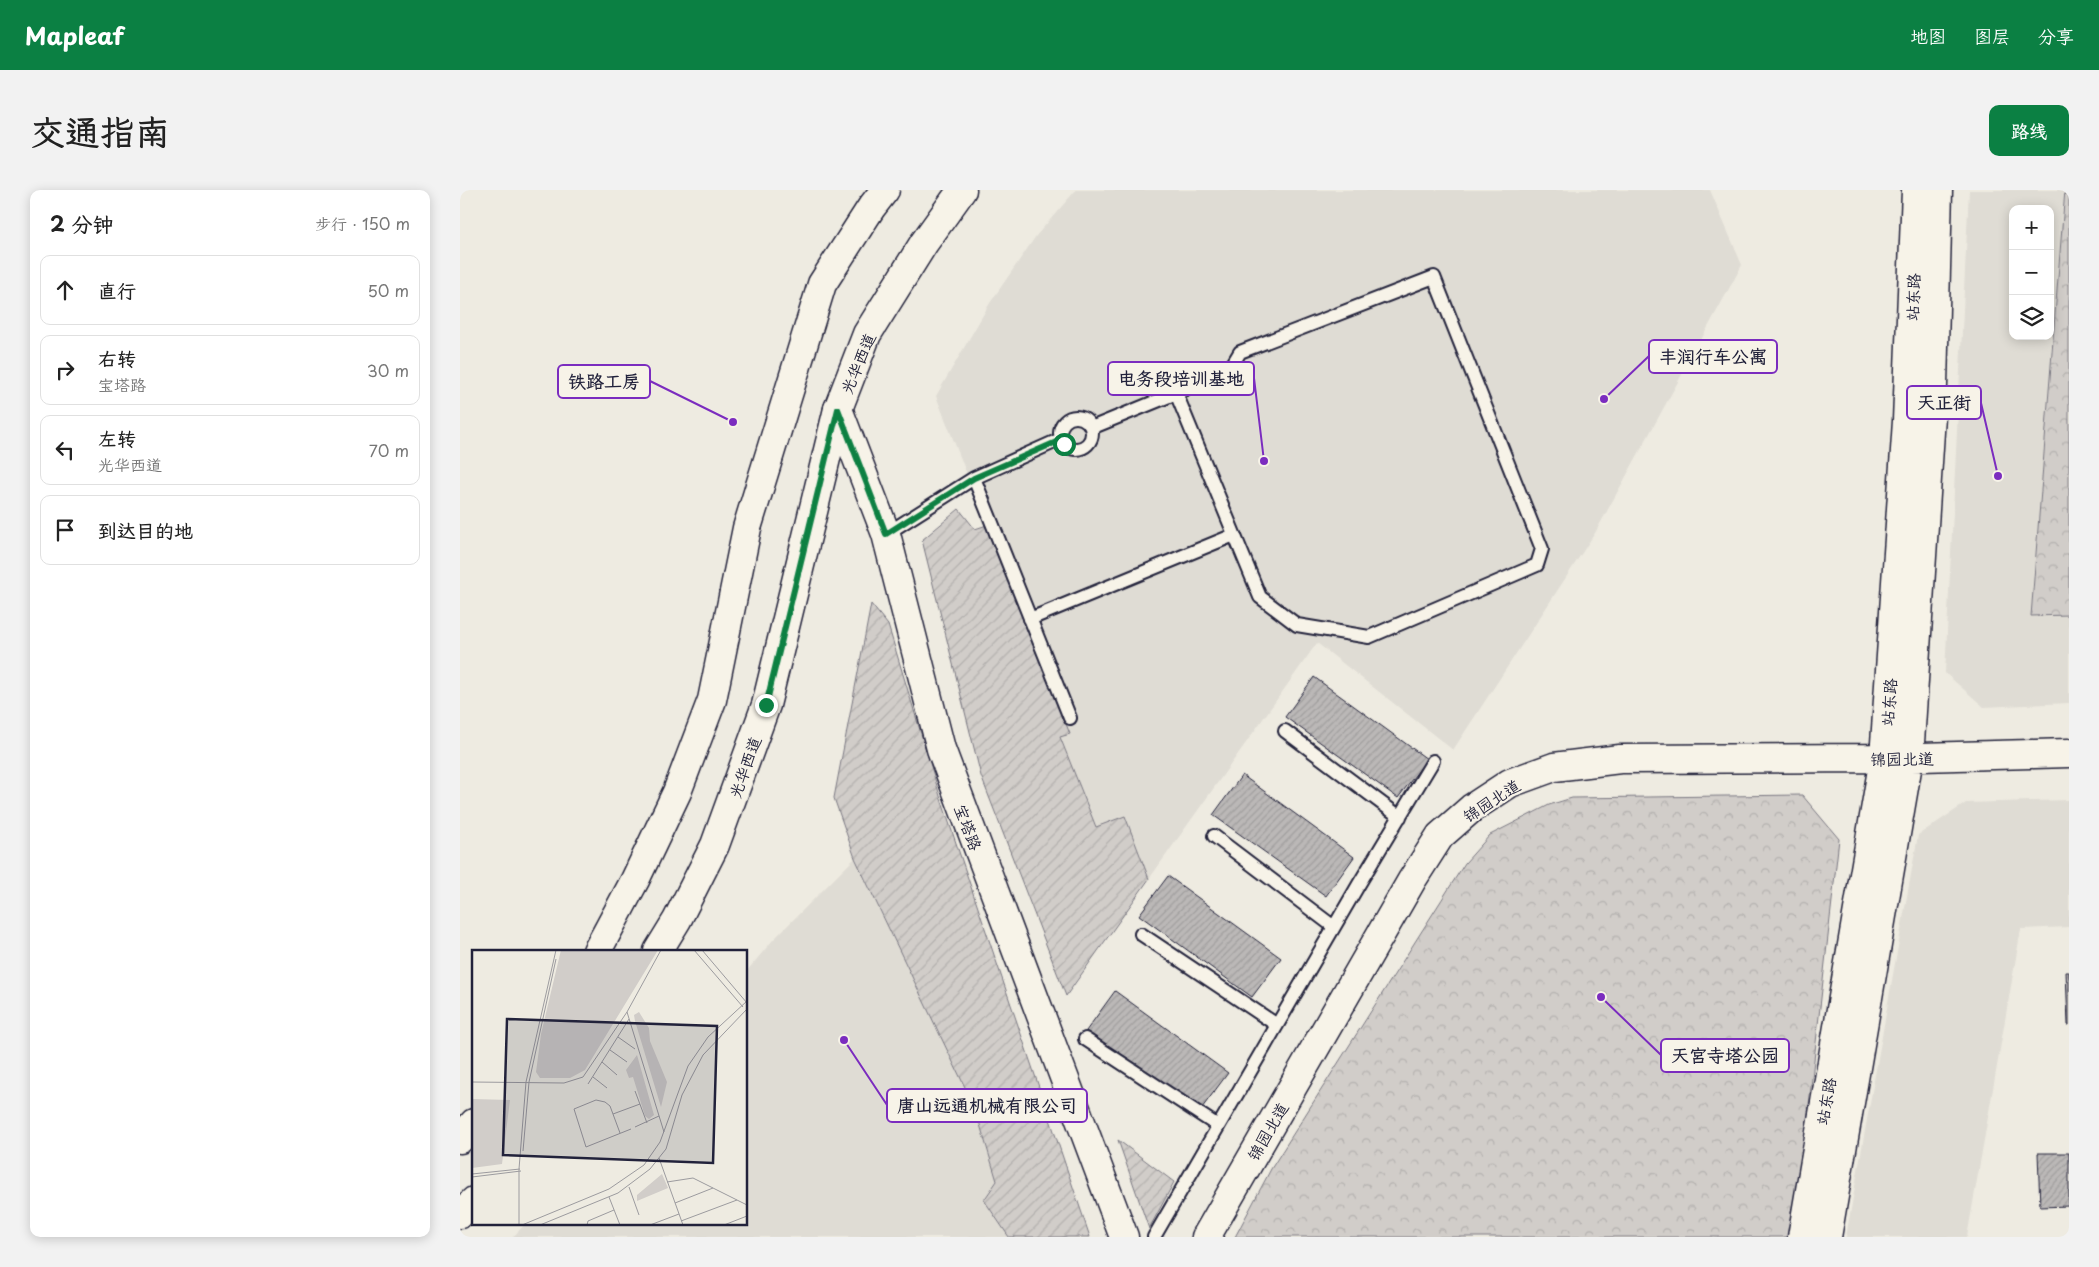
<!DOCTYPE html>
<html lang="zh">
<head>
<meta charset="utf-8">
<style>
  body { margin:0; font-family:"Playpen Sans","LXGW WenKai TC",sans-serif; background:#f2f2f2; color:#222 }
  .controls { position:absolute; right:15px; top:15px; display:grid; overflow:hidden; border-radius:10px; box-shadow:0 2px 12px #0003 }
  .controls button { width:45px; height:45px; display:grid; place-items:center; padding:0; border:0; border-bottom:1px solid #e0e0e0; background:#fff; color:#222; font:25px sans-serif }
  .stop { position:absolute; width:15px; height:15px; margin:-11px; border:4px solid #0b8043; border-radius:50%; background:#fff }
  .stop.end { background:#0b8043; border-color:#fff; box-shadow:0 1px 5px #0008 }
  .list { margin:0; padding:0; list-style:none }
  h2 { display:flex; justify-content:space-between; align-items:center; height:65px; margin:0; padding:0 20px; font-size:21px }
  h2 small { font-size:16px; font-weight:400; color:#767676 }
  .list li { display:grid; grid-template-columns:32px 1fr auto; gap:15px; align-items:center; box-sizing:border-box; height:70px; margin:0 10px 10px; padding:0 10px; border:1px solid #e0e0e0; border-radius:10px }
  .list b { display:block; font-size:19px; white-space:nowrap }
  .list p { margin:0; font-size:16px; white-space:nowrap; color:#767676 }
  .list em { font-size:16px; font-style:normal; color:#767676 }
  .icon { flex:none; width:28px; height:28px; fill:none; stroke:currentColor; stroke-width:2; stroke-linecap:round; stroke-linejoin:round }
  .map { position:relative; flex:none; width:1609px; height:1047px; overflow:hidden; border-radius:10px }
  header { display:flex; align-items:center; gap:30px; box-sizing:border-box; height:70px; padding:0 25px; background:#0b8043; color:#fff }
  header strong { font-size:24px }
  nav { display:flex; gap:28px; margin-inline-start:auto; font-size:18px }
  .intro { display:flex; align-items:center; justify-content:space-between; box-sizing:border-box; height:120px; padding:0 30px }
  h1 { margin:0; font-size:35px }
  .button { padding:12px 22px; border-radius:10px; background:#0b8043; color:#fff; font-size:18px; font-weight:700 }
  main { display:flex; gap:30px; padding:0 30px }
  aside { flex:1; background:#fff; border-radius:10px; box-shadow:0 2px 12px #0003 }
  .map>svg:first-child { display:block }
  .built { fill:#dfdcd4; fill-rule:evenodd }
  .park { fill:url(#park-crowns); stroke:#7a7882 }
  .garden { fill:url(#garden-furrows); stroke:#7a7882 }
  .building { fill:url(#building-hatch); stroke:#22223b }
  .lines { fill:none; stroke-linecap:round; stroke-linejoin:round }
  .lane-casing { stroke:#22223b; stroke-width:16 }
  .secondary-casing { stroke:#22223b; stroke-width:31 }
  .primary-casing { stroke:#22223b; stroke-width:31 }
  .lane { stroke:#f7f3e8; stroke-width:12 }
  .secondary { stroke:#f7f3e8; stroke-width:28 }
  .primary { stroke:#f7f3e8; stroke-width:28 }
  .route { stroke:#0b8043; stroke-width:6 }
  .labels { text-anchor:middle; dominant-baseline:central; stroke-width:4; stroke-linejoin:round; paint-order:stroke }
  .street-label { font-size:16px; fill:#22223b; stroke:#f7f3e8 }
  .inset-road { fill:none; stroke:#9c9b9f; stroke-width:1 }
  .view { fill:#22223b; fill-opacity:0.15; stroke:#22223b; stroke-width:2.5 }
  .inset-edge { fill:none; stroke:#22223b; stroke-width:2.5 }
  .leader { fill:none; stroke:#7b2cbf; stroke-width:2 }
  .callout-dot { fill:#7b2cbf; stroke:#f7f3e8; stroke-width:2 }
  .callout { fill:#f7f3e8; stroke:#7b2cbf; stroke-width:2 }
  .callout-label { font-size:18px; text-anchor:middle; font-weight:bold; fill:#22223b }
</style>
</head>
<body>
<header>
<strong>Mapleaf</strong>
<nav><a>地图</a><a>图层</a><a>分享</a></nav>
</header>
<div class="intro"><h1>交通指南</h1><a class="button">路线</a></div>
<main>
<aside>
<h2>2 分钟<small>步行 · 150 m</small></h2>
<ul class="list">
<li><svg class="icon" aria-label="ahead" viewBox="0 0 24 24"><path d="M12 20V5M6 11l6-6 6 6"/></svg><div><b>直行</b></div><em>50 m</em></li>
<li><svg class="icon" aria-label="right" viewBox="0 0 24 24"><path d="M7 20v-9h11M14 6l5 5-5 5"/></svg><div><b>右转</b><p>宝塔路</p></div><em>30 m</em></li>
<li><svg class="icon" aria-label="left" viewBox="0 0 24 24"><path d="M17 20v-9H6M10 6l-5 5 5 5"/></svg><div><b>左转</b><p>光华西道</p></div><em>70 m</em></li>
<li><svg class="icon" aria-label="arrive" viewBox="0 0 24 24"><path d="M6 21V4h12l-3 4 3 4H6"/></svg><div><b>到达目的地</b></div></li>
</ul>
</aside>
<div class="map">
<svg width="1609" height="1047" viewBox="0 0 1609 1047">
  <defs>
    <pattern id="park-crowns" width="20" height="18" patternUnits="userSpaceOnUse" patternTransform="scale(1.25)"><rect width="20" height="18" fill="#d1cdc9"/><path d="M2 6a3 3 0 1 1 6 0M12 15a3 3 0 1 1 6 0" fill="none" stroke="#b3b0ae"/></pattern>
    <pattern id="garden-furrows" width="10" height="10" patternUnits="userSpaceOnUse" patternTransform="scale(1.25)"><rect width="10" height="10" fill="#d1cdc9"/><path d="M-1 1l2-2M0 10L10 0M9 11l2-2" fill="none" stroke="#b3b0ae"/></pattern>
    <pattern id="building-hatch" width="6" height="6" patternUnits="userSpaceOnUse" patternTransform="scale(1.25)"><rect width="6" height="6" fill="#bbb8b7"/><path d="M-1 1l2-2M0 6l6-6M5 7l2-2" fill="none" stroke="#a09e9e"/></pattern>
  </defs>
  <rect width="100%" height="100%" fill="#eeebe1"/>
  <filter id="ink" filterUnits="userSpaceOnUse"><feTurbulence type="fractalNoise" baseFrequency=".02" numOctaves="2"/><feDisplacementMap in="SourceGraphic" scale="10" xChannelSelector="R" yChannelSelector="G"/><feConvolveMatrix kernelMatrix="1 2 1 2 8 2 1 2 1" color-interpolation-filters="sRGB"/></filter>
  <g filter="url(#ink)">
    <path class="built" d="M616 0H1250L1282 75 1135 343 993 560 857 453 689 689 665 627 636 637 600 546 610 544 476 206 530 113 576 46Z
      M1509 0H1605L1571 425H1609V513L1524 517 1485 483ZM1553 19H1590V146H1553Z
      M1609 610V737L1561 739 1507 1047H1386L1458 645 1506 613Z
      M395 668 515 918 537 991 524 1010 549 1047H53L66 1033H286V782L313 750Z"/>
    <path class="park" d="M1605 0H1609V425L1571 426Z
      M1342 605 1379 649 1346 941 1330 1047H775L811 979 1005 673 1030 645 1089 615 1112 608Z"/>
    <path class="garden" d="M499 319 515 339 527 335 610 544 600 547 636 637 665 626 689 689 606 806 521 586 462 350Z
      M411 414 428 435 480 606 630 1047H549L524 1010 537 991 515 918 395 668 374 608Z
      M658 950 714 992 689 1039Z"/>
    <path class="building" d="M854 487 967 569 938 608 825 527Z
      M782 585 894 667 866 706 753 625Z
      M708 686 821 768 792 807 679 725Z
      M1606 782H1609V835H1608Z
      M655 801 768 883 739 922 626 841Z
      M1578 963H1609V1016L1580 1017Z"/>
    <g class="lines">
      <g class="lane-casing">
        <path id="lane" d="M600 243a16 16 0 1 1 32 0a16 16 0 1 1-32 0Z
          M631 238 768 182 780 162 974 87 1082 359 1077 375 909 447 837 435 800 407 716 203
          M514 288 610 528
          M426 344 514 288 601 249
          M570 429 774 345
          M825 541 940 627
          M754 646 874 737
          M681 744 817 835
          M625 849 758 936
          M694 1047 899 694 973 571"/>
      </g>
      <g class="secondary-casing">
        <path id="secondary" d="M378 219 426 344 481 559 664 1047
          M746 1047 952 690 980 646 1012 618 1050 593 1094 577 1160 569 1424 568 1609 563
          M1342 1047 1424 568 1447 231 1456 0
          M1367 1047 1449 568 1473 195 1478 0"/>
      </g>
      <g class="primary-casing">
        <path id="primary" d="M137 761 175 690 217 602 252 510 287 338 362 94 411 18 425 0
          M198 761 217 730 255 655 306 515 378 219 407 144 464 53 502 0
          M0 949 14 933
          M0 1024 14 1011"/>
      </g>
      <use href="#lane" class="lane"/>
      <use href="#secondary" class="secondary"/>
      <use href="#primary" class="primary"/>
    </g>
  </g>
  <g class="lines" filter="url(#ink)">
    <path class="route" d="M306 515 378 219 426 344 514 288 601 250 604 254"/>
  </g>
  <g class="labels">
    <g class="street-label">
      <text transform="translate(1452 107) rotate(-88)">站东路</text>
      <text transform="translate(397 173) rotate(-67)">光华西道</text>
      <text transform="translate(1428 512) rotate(-86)">站东路</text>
      <text transform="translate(1442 568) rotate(-1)">锦园北道</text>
      <text transform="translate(284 577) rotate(-70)">光华西道</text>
      <text transform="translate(1031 610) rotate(-33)">锦园北道</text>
      <text transform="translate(509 637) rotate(69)">宝塔路</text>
      <text transform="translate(1365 911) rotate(-80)">站东路</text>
      <text transform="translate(807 941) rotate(-60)">锦园北道</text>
    </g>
  </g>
  <g transform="translate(12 760)">
    <rect width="275" height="275" fill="#eeebe1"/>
    <path d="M89 0H186L113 120 98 128H68L64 122 69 84ZM0 149 38 150 30 214 0 218Z" fill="#d1cdc9"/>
    <path d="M167 62 177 78 178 91 195 132 189 157 163 71 162 65ZM165 105 182 165 177 169 173 166 161 127 157 128 154 120ZM190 224 196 238 165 251V245Z" fill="#d1cdc9"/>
    <path class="inset-road" d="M222 0 271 57M230 0 275 53M155 62 192 182M146 87 163 99M138 100 155 112M130 112 145 125M121 127 135 138M0 132 92 133 111 127 155 62 189 0M116 134 157 69M163 141 175 173M141 164 168 154M163 177 187 166M148 183 138 156 133 152 124 150 102 159 114 197 159 179M51 201 57 132 84 9M187 208 211 275M0 224 48 219M0 227 49 221M195 232 221 228 275 255M157 237 167 265M137 247 148 275M203 253 241 238M209 271 265 250M47 275V219L54 132 84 0M50 275 137 239 172 215 188 192 216 116 236 87 275 51M68 275 146 243 178 219 194 199 210 145 231 105 275 59M115 275 116 271 142 260M178 275 207 264M252 275 275 266"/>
    <path class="view" d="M35 69 245 76 241 213 31 205Z"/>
    <rect width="275" height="275" class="inset-edge"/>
  </g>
  <path class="leader" d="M1144 209L1189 166M804 271L794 188M273 232L190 191M1538 286L1521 213M1141 807L1201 865M384 850L427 915"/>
  <g class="callout-dot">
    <circle cx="1144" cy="209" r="5"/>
    <circle cx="804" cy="271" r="5"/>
    <circle cx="273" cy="232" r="5"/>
    <circle cx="1538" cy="286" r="5"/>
    <circle cx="1141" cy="807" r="5"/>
    <circle cx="384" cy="850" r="5"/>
  </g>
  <g class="callout">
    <rect x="1189" y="150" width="128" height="33" rx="5"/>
    <rect x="648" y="172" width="146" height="33" rx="5"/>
    <rect x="98" y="175" width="92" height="33" rx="5"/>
    <rect x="1447" y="196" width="74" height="33" rx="5"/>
    <rect x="1201" y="849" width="128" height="33" rx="5"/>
    <rect x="427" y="899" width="200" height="33" rx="5"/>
  </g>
  <g class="callout-label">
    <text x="1253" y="173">丰润行车公寓</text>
    <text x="721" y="195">电务段培训基地</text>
    <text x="144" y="198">铁路工房</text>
    <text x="1484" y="219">天正街</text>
    <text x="1265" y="872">天宫寺塔公园</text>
    <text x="527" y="922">唐山远通机械有限公司</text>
  </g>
</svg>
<div class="controls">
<button>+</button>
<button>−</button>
<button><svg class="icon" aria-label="layers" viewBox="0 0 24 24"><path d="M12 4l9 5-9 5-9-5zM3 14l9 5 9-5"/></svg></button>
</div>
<div class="stop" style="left:604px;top:254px"></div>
<div class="stop end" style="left:306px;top:515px"></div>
</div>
</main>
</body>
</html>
